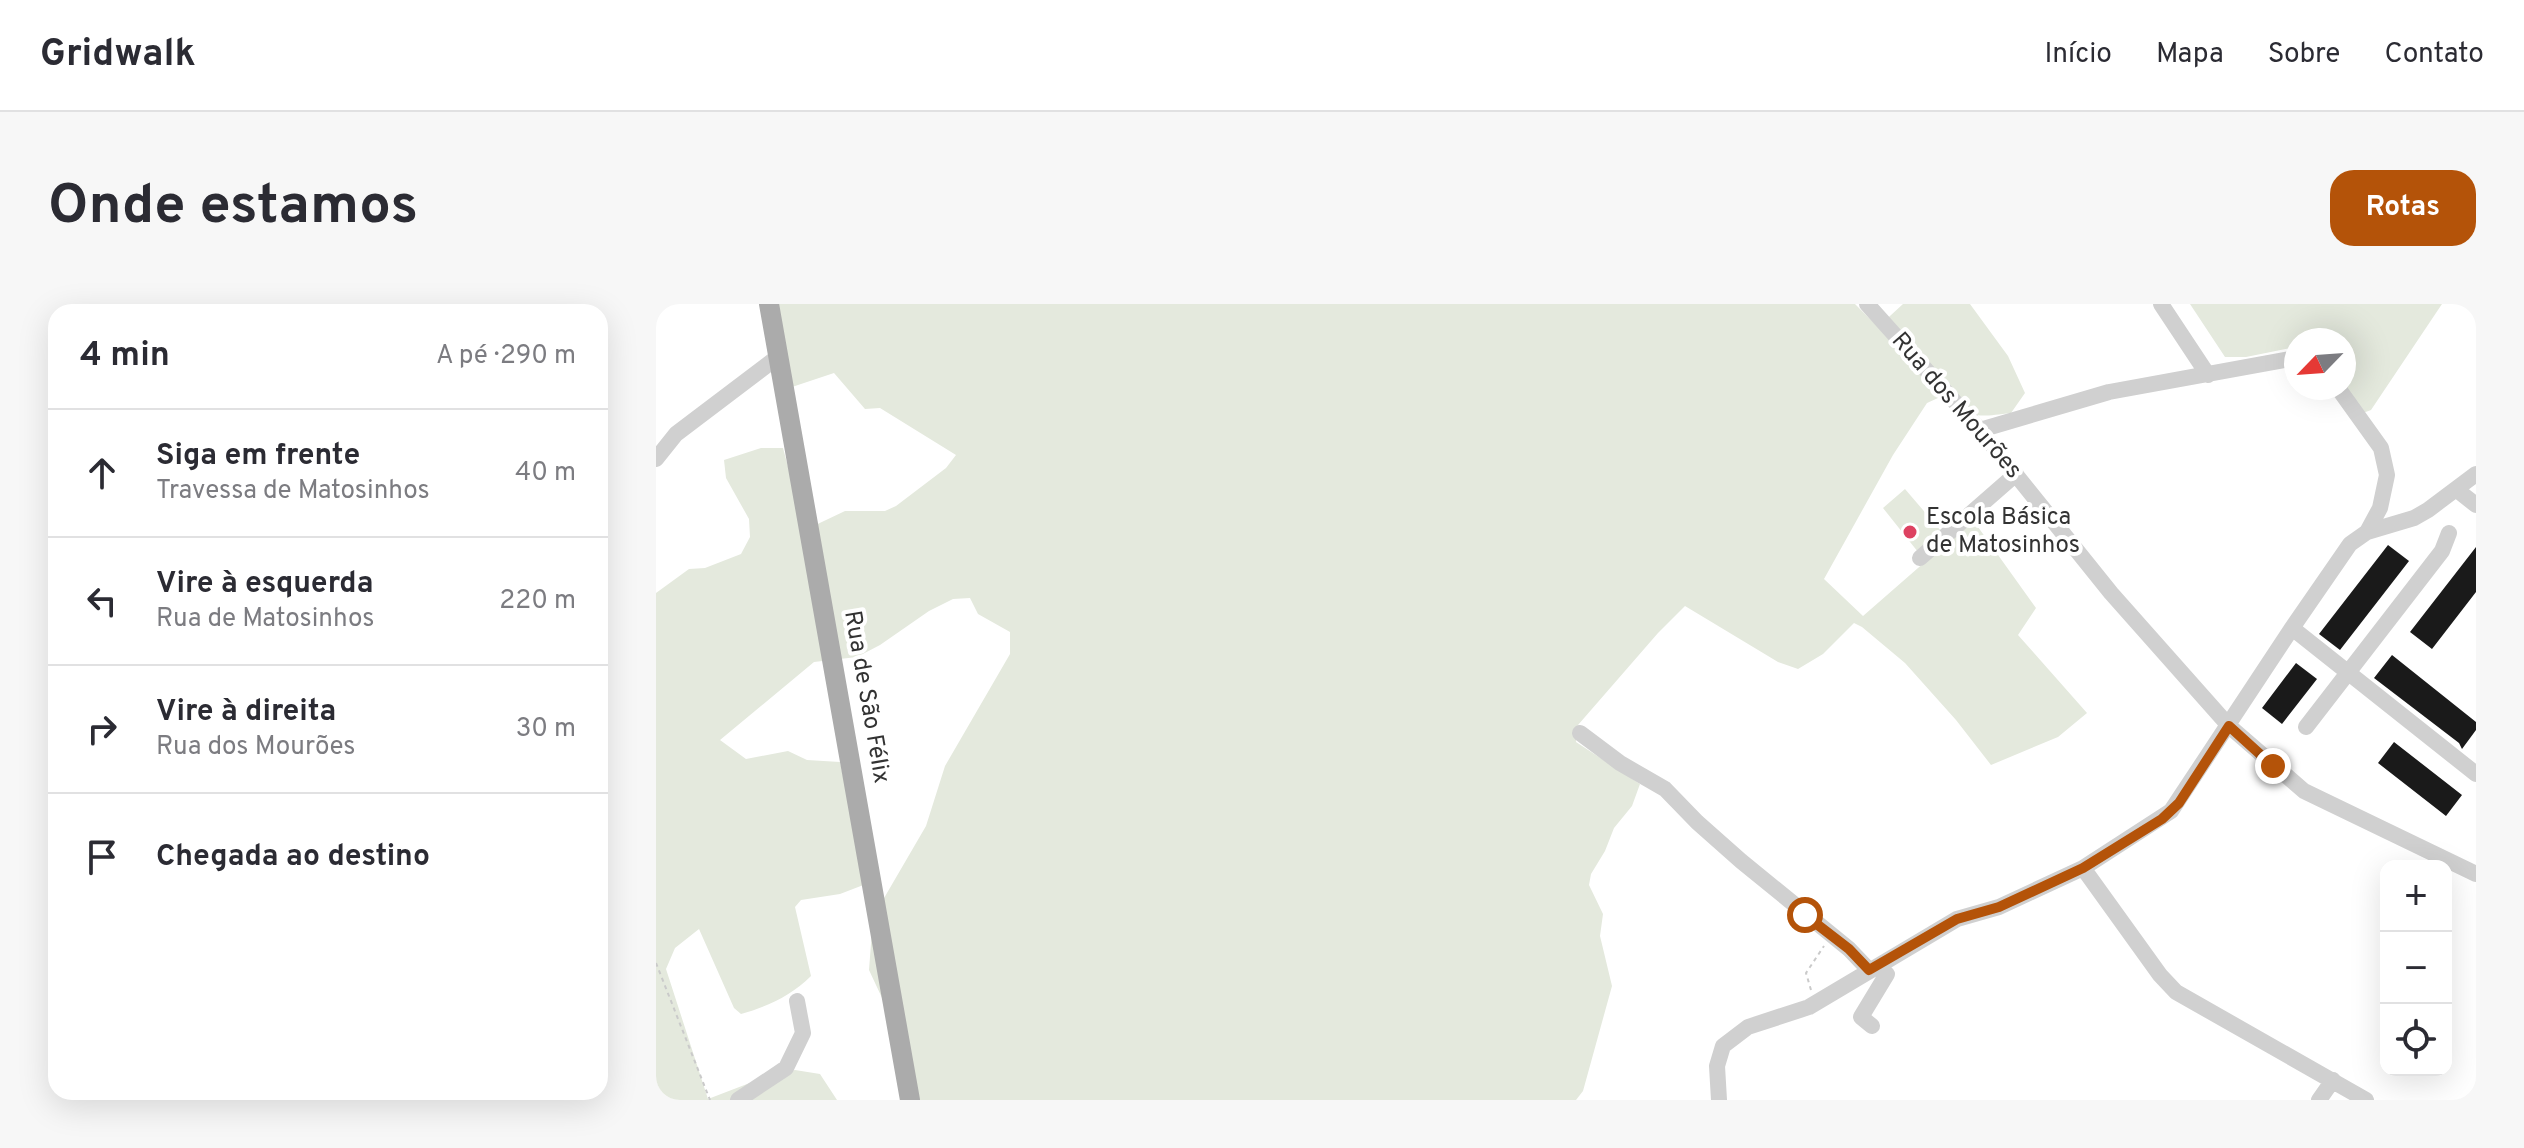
<!DOCTYPE html>
<html lang="pt">
<head>
<meta charset="utf-8">
<style>
  body { margin:0; font-family:Overpass,sans-serif; background:#f7f7f7; color:#2b2b33 }
  .controls { position:absolute; right:24px; bottom:24px; display:grid; overflow:hidden; border-radius:16px; box-shadow:0 8px 32px #0002 }
  .controls button { width:72px; height:72px; display:grid; place-items:center; padding:0; border:0; border-bottom:2px solid #e1e1e2; background:#fff; color:#2b2b33; font:40px sans-serif }
  .compass { position:absolute; left:1628px; top:24px; width:72px; height:72px; border-radius:50%; background:#fff; box-shadow:0 8px 32px #0002; rotate:245deg }
  .stop { position:absolute; width:24px; height:24px; margin:-18px; border:6px solid #b45309; border-radius:50%; background:#fff }
  .stop.end { background:#b45309; border-color:#fff; box-shadow:0 2px 8px #0008 }
  .list { margin:0; padding:0; list-style:none }
  h2 { display:flex; justify-content:space-between; align-items:center; height:104px; margin:0; padding:0 32px; font-size:34px }
  h2 small { font-size:26px; font-weight:400; color:#7c7c81 }
  .list li { display:grid; grid-template-columns:52px 1fr auto; gap:24px; align-items:center; box-sizing:border-box; height:128px; padding:0 32px; border-top:2px solid #e1e1e2 }
  .list b { display:block; font-size:30px; white-space:nowrap }
  .list p { margin:0; font-size:26px; white-space:nowrap; color:#7c7c81 }
  .list em { font-size:26px; font-style:normal; color:#7c7c81 }
  .icon { flex:none; width:44px; height:44px; fill:none; stroke:currentColor; stroke-width:2; stroke-linecap:round; stroke-linejoin:round }
  .map { position:relative; flex:none; width:1820px; height:796px; overflow:hidden; border-radius:24px }
  header { display:flex; align-items:center; gap:48px; box-sizing:border-box; height:112px; padding:0 40px; background:#fff; border-bottom:2px solid #e1e1e2 }
  header strong { font-size:38px }
  nav { display:flex; gap:44px; margin-inline-start:auto; font-size:28px }
  .intro { display:flex; align-items:center; justify-content:space-between; box-sizing:border-box; height:192px; padding:0 48px }
  h1 { margin:0; font-size:56px }
  .button { padding:20px 36px; border-radius:24px; background:#b45309; color:#fff; font-size:28px; font-weight:700 }
  main { display:flex; gap:48px; padding:0 48px }
  aside { flex:1; background:#fff; border-radius:24px; box-shadow:0 8px 32px #0002 }
  .map>svg:first-child { display:block }
  .green { fill:#e4e9dd }
  .building { fill:#1a1a1a }
  .lines { fill:none; stroke-linecap:round; stroke-linejoin:round }
  .path { stroke:#cacaca; stroke-width:2; stroke-dasharray:4 4; stroke-linecap:butt }
  .minor { stroke:#d0d0d0; stroke-width:16 }
  .major { stroke:#ababab; stroke-width:20 }
  .route { stroke:#b45309; stroke-width:10 }
  .poi-dot { fill:#dd4261; stroke:#fff; stroke-width:3 }
  .labels { text-anchor:middle; dominant-baseline:central; stroke-width:8; stroke-linejoin:round; paint-order:stroke }
  .street-label { font-size:24px; fill:#333; stroke:#fff }
  .poi-label { font-size:24px; fill:#333; stroke:#fff; text-anchor:start }
</style>
</head>
<body>
<header>
<strong>Gridwalk</strong>
<nav><a>Início</a><a>Mapa</a><a>Sobre</a><a>Contato</a></nav>
</header>
<div class="intro"><h1>Onde estamos</h1><a class="button">Rotas</a></div>
<main>
<aside>
<h2>4 min<small>A pé · 290 m</small></h2>
<ul class="list">
<li><svg class="icon" aria-label="ahead" viewBox="0 0 24 24"><path d="M12 20V5M6 11l6-6 6 6"/></svg><div><b>Siga em frente</b><p>Travessa de Matosinhos</p></div><em>40 m</em></li>
<li><svg class="icon" aria-label="left" viewBox="0 0 24 24"><path d="M17 20v-9H6M10 6l-5 5 5 5"/></svg><div><b>Vire à esquerda</b><p>Rua de Matosinhos</p></div><em>220 m</em></li>
<li><svg class="icon" aria-label="right" viewBox="0 0 24 24"><path d="M7 20v-9h11M14 6l5 5-5 5"/></svg><div><b>Vire à direita</b><p>Rua dos Mourões</p></div><em>30 m</em></li>
<li><svg class="icon" aria-label="arrive" viewBox="0 0 24 24"><path d="M6 21V4h12l-3 4 3 4H6"/></svg><div><b>Chegada ao destino</b></div></li>
</ul>
</aside>
<div class="map">
<svg width="1820" height="796" viewBox="0 0 1820 796">
  <rect width="100%" height="100%" fill="#fff"/>
  <path class="green" d="M104 0H1199L1222 23 1247 0H1314L1352 52 1369 89 1355 109C1317 114 1315 113 1282 94L1271 99 1237 151 1168 275 1207 312 1317 216 1380 304 1362 331 1431 409 1402 433 1335 461 1300 416 1249 359 1206 323 1198 319 1167 350 1142 365 1122 358 1029 302 1002 329 922 421 920 438 984 480 976 502 958 524 949 547 935 570 933 581 947 610 944 632 956 682 927 787 920 796H256L241 726 213 666 217 613 270 522 289 462 354 350V328L322 310 314 294 297 295 273 307 224 341 201 353 158 358 64 436 90 455 132 447 151 456 184 458 210 580 184 590 145 596 139 603 155 672C135 692 112 702 85 710L78 704 43 625 19 644 10 665 52 795 109 773 139 766 164 770 181 796H0V289L33 265 49 264 85 250 94 233 93 215 70 174 68 156 105 144H127L149 226 189 207H229L240 202 290 164 300 151 224 104 209 105 178 69 136 83Z
    M1534 0H1786L1715 106 1707 109 1688 84V36H1640V43L1590 53H1569Z
    M1249 185 1285 227 1262 248 1227 204Z"/>
  <path class="building" d="M1732 241 1753 257 1684 346 1663 330Z
    M1820 243V288L1776 345 1754 328Z
    M1736 351 1820 418V426L1806 445 1803 439 1718 374Z
    M1640 359 1661 375 1626 420 1606 404Z
    M1738 438 1806 491 1790 512 1722 459Z"/>
  <g class="lines">
    <path class="path" d="M0 659 54 796
      M1155 686 1150 669 1168 642"/>
    <path class="minor" d="M1211 0 1324 126 1455 289 1573 422 1648 487 1820 570
      M1505 0 1552 71
      M1682 84 1725 144 1731 171 1724 204 1711 228
      M1324 126 1453 88 1640 54
      M0 155 20 130 123 52
      M1801 186 1820 201
      M1264 254 1360 170
      M1636 324 1820 470
      M1650 423 1786 247 1793 229
      M924 429 964 459 1009 485 1041 518 1085 557 1193 645 1213 666
      M1427 564 1504 671 1520 688 1710 796
      M1216 722 1205 713 1231 670
      M82 796 130 764 147 729 141 697
      M1063 796 1061 762 1067 742 1092 723 1153 703 1301 615 1343 603 1427 564 1515 507 1636 324 1694 240 1711 228 1758 214 1772 206 1820 170
      M1663 796 1677 776"/>
    <path class="major" d="M113 0 254 796"/>
  </g>
  <g class="lines">
    <path class="route" d="M1149 611 1193 645 1213 666 1301 615 1343 603 1427 564 1506 515 1523 499 1573 422 1617 462"/>
  </g>
  <circle class="poi-dot" cx="1254" cy="228" r="8"/>
  <g class="labels">
    <g class="street-label">
      <text transform="translate(1300 102) rotate(49)">Rua dos Mourões</text>
      <text transform="translate(210 393) rotate(80)">Rua de São Félix</text>
    </g>
    <g class="poi-label">
      <text x="1270" y="214">Escola Básica<tspan x="1270" dy="28">de Matosinhos</tspan></text>
    </g>
  </g>
</svg>
<div class="controls">
<button>+</button>
<button>−</button>
<button><svg class="icon" aria-label="locate" viewBox="0 0 24 24"><circle cx="12" cy="12" r="6"/><path d="M12 2v4M12 18v4M2 12h4M18 12h4"/></svg></button>
</div>
<svg class="compass" viewBox="-18 -18 36 36"><path d="M0-13l5 13h-10z" fill="#e53935"/><path d="M0 13l5-13h-10z" fill="#7c7c81"/></svg>
<div class="stop" style="left:1149px;top:611px"></div>
<div class="stop end" style="left:1617px;top:462px"></div>
</div>
</main>
</body>
</html>
